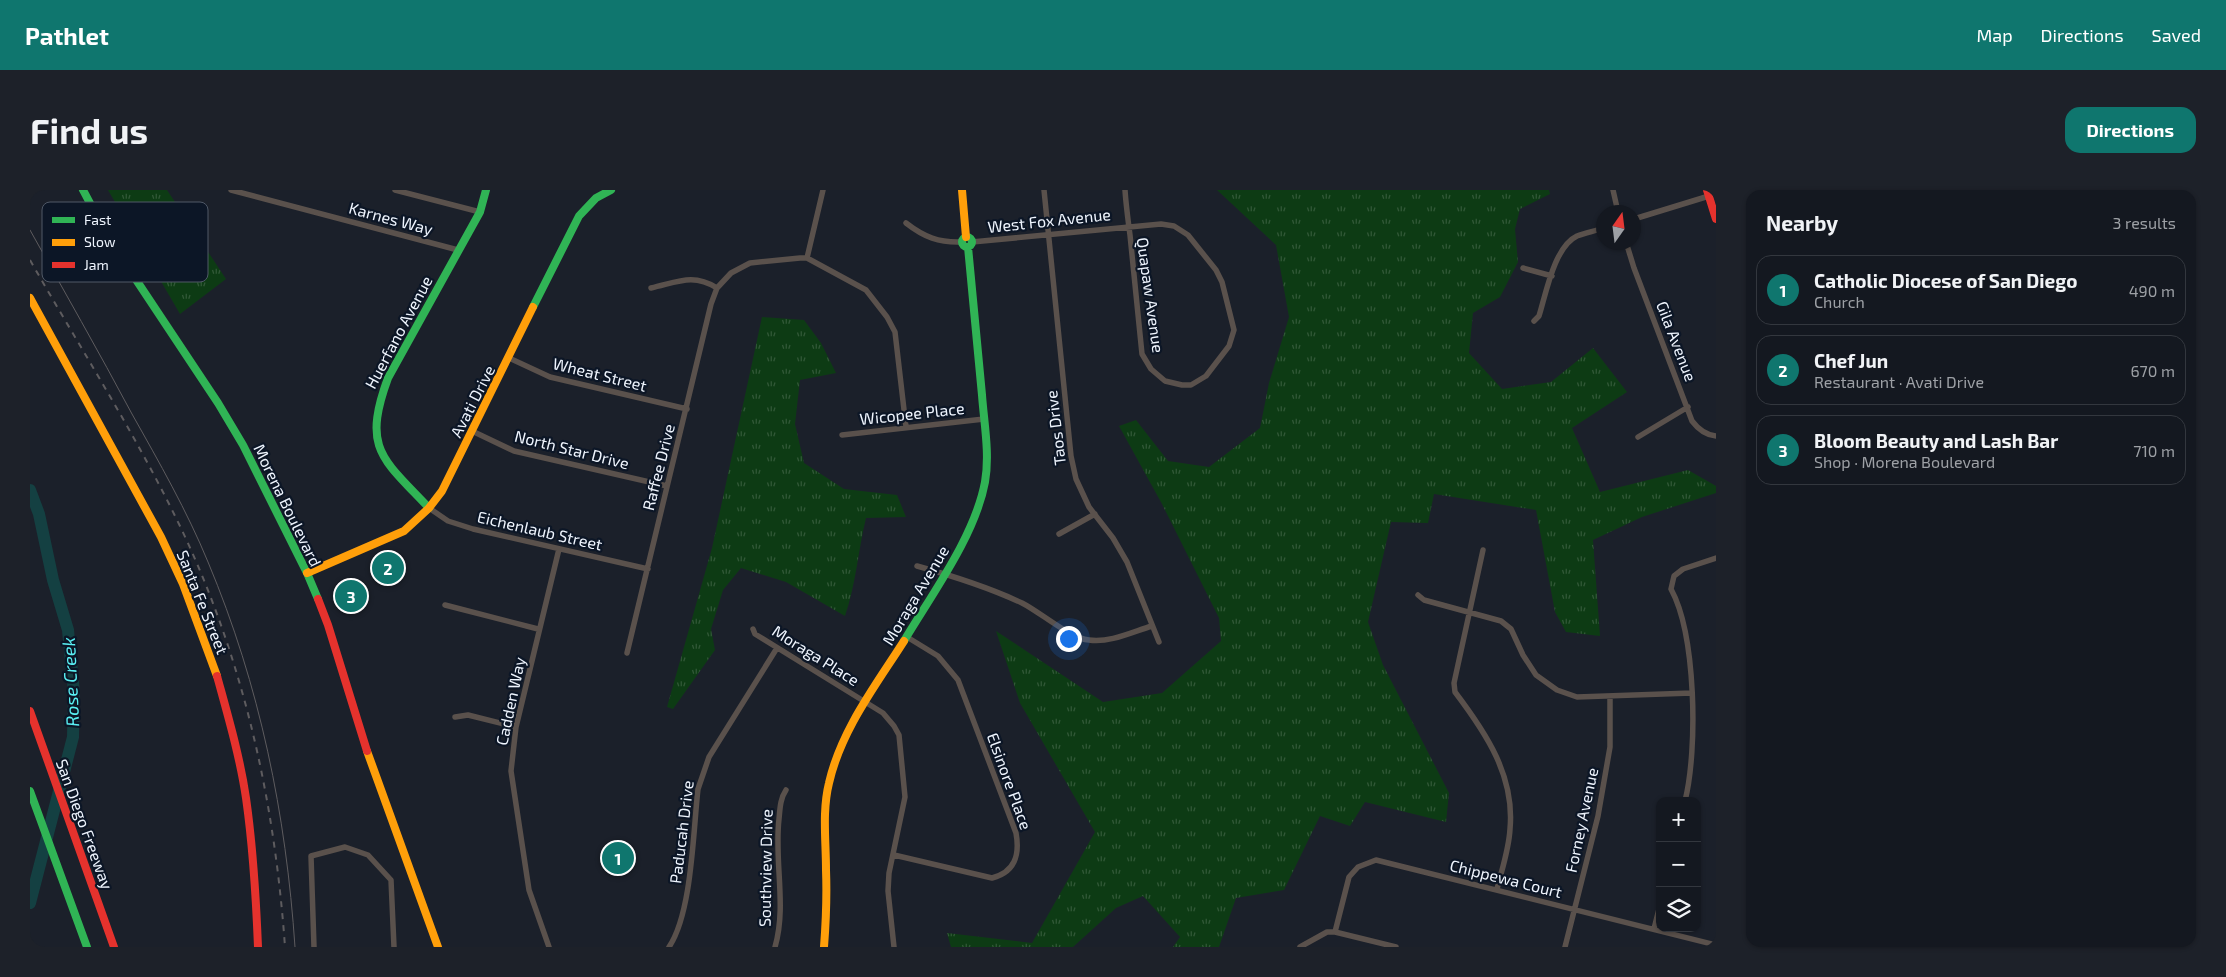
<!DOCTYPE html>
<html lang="en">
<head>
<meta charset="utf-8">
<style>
  body { margin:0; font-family:"Exo 2",sans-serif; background:#1d2129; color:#f1f3f6 }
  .controls { position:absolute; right:15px; bottom:15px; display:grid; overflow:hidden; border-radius:10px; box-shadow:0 1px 4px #0004 }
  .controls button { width:45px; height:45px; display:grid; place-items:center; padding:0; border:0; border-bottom:1px solid #33373e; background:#141820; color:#f1f3f6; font:25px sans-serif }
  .compass { position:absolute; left:1566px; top:15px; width:45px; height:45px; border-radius:50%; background:#141820; box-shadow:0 1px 4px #0004; rotate:14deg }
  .you { position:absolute; left:1038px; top:448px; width:18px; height:18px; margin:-12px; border:4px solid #fff; border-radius:50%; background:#1a73e8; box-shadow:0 0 0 8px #1a73e833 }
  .badge { display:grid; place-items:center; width:32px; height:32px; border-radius:50%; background:#0f766e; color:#fff; font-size:16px; font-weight:700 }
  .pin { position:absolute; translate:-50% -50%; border:2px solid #fff; box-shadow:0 1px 5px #0006 }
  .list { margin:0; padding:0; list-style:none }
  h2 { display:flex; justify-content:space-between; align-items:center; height:65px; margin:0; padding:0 20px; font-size:21px }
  h2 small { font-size:16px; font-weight:400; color:#9da0a5 }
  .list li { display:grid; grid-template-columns:32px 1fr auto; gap:15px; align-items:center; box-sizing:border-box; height:70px; margin:0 10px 10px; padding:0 10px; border:1px solid #33373e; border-radius:15px }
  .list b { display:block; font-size:19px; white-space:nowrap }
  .list p { margin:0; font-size:16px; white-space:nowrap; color:#9da0a5 }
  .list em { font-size:16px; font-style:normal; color:#9da0a5 }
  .icon { flex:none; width:28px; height:28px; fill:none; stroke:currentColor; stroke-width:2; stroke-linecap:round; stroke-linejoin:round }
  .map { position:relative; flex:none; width:1686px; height:757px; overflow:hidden; border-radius:15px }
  header { display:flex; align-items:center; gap:30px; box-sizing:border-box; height:70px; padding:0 25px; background:#0f766e; color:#fff }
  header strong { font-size:24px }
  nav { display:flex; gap:28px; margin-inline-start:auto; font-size:18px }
  .intro { display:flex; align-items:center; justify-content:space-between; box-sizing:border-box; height:120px; padding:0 30px }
  h1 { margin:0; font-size:35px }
  .button { padding:12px 22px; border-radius:15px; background:#0f766e; color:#fff; font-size:18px; font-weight:700 }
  main { display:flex; gap:30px; padding:0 30px }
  aside { flex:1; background:#141820; border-radius:15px; box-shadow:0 1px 4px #0004 }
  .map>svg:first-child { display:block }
  .grass { fill:url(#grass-tufts) }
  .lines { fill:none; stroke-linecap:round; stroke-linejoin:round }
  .river { stroke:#144042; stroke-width:12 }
  .street { stroke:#5a514c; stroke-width:5.5 }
  .fast { stroke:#30b455; stroke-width:8 }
  .slow { stroke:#ff9f0a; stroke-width:8 }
  .jam { stroke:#e5322d; stroke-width:8 }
  .tram { stroke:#5e5c5f; stroke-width:1 }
  .rail { stroke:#5e5c5f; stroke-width:2; stroke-dasharray:6 6; stroke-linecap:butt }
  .labels { text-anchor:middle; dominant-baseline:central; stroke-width:4.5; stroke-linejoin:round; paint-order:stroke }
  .street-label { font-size:16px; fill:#eff5fe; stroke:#0c1626 }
  .water-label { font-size:18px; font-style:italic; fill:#59eff3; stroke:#0c1626 }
  .key { fill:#0c1626; stroke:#505967; stroke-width:1 }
  .key-label { font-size:14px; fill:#eff5fe }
</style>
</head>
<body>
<header>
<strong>Pathlet</strong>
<nav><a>Map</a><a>Directions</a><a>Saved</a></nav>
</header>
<div class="intro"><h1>Find us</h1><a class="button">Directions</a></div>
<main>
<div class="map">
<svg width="1686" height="757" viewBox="0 0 1686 757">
  <defs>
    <pattern id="grass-tufts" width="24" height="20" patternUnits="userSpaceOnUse" patternTransform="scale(1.25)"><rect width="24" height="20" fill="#0d3b14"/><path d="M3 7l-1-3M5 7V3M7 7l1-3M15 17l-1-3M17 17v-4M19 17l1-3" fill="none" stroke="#315837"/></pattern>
  </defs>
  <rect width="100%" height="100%" fill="#1b202a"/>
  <path class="grass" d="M78 0H137L196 89 150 124Z
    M1187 0H1519L1520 4 1490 19 1485 39 1488 72 1470 107 1443 123 1439 163 1472 199 1521 192 1563 158 1597 202 1542 238 1570 302 1658 280 1686 296V303L1612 327 1563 350 1570 446 1536 442 1525 422 1506 320 1404 304 1398 333 1361 332 1338 432 1353 475 1419 603 1416 632 1335 612 1320 636 1290 626 1254 700 1206 708 1189 757H1143L1150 747 1113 706 1086 718 1043 757H921L917 743 1002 753 1065 642 990 513 966 441 1073 512 1132 503 1191 451 1189 428 1132 314 1089 236 1106 230 1138 271 1179 277 1230 238 1239 193 1259 127 1246 55Z
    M732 127 774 130 791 153 806 183 770 190 765 234 774 273 814 299 867 305 876 327 836 328C828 361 826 394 815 426L756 392 711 378 693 400 681 439 685 460 643 519 637 517 682 358Z"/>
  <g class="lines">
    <path class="river" d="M0 300 9 324 23 390 38 440 44 503 43 547 0 713"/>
    <path class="street" d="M201 0 428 60
      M365 0 450 22
      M1014 0 1041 266 1046 289 1059 317 1083 348 1097 372 1129 452
      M1583 0 1588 22
      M1604 29 1679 6
      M876 33C894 47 909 53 932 52
      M942 52 1131 34 1144 36 1158 45 1186 80 1192 92 1204 140 1199 156 1176 186 1161 195H1152L1135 191 1121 179 1112 164 1100 45C1098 30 1096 15 1095 0
      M1596 52 1604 78 1662 231C1668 239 1675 245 1686 246
      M777 68 793 0
      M1493 78 1522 86
      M621 98C648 92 663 83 687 98
      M1504 131 1509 126C1516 104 1524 57 1547 46 1555 43 1565 41 1574 38
      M479 168 520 187 657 219
      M442 241 484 261 637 296
      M812 245 954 229
      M1608 247 1658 217
      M399 318 418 331 443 339 618 379
      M1029 344 1065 324
      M1453 360 1424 493 1425 502C1456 543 1485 586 1480 639 1479 659 1472 679 1467 699
      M887 376C923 386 958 397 992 413 1010 422 1041 449 1059 450 1080 453 1102 442 1122 436
      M1388 405 1394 410 1471 431 1481 439 1493 465 1506 485 1527 500 1547 507 1662 503
      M415 415 508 439
      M723 439 725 444 853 523 864 536 869 545 875 607 859 683 858 701 864 757
      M597 463 681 114 687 98 701 83 720 73 770 68H777L836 100 857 127 865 142 876 237
      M425 527 438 525 486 537
      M1655 611C1668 559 1666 445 1641 399L1644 386 1653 379 1686 368
      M864 665 962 688C985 682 990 665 986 643L928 490 908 466 877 447
      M1624 739 1630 715
      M1305 742 1319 687 1328 677 1346 670 1686 755
      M284 757 281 666 315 657 338 665 361 690 364 757
      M519 757 499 700 481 581 486 537 529 359
      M639 757C662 723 663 642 668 599L679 567 747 458
      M745 757C757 716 744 671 749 629 750 619 750 609 756 600
      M1270 757 1297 742H1305L1366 757
      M1535 757 1568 626 1580 557V507"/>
    <path class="fast" d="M53 0 79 49 188 213 213 255 277 383 288 409
      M932 52a5 5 0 1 1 10 0a5 5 0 1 1-10 0Z
      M503 117 549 26 566 8 581 0
      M399 318C352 268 332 259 358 188L450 22 456 0
      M874 451C902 404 945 346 955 292 960 264 954 233 952 205 947 156 943 106 938 57
      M0 601 57 757"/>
    <path class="slow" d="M932 0 936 47
      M0 108 131 347 153 394 187 486
      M277 383 374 341 399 318 412 301 503 117
      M337 561 408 757
      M794 757C796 731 797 706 796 680 796 651 792 621 799 593 811 540 846 495 874 451"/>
    <path class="jam" d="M1677 0 1686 29
      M288 409 298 435 337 561
      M187 486C198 526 210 567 216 608 223 657 226 707 228 757
      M0 521 84 757"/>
    <path class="tram" d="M0 40C34 101 69 162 102 224 129 272 157 321 178 372 230 496 256 624 265 757"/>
    <path class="rail" d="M0 70C53 163 112 254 157 351 216 480 245 616 255 757"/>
  </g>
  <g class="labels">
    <g class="street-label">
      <text transform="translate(361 28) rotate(15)">Karnes Way</text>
      <text transform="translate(1019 30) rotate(-6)">West Fox Avenue</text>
      <text transform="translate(1121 105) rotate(82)">Quapaw Avenue</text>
      <text transform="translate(368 142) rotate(-62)">Huerfano Avenue</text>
      <text transform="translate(1647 151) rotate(69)">Gila Avenue</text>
      <text transform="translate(570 184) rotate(14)">Wheat Street</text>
      <text transform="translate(442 211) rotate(-63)">Avati Drive</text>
      <text transform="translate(882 223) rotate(-6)">Wicopee Place</text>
      <text transform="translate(1025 238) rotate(-97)">Taos Drive</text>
      <text transform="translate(542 259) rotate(14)">North Star Drive</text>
      <text transform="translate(628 277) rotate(-76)">Raffee Drive</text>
      <text transform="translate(258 315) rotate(64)">Morena Boulevard</text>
      <text transform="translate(510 340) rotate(13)">Eichenlaub Street</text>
      <text transform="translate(885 405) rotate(-59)">Moraga Avenue</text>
      <text transform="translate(173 412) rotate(68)">Santa Fe Street</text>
      <text transform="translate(786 465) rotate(32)">Moraga Place</text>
      <text transform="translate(480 511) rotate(-78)">Cadden Way</text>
      <text transform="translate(980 591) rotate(70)">Elsinore Place</text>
      <text transform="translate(1551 630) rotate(-78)">Forney Avenue</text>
      <text transform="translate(55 634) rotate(70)">San Diego Freeway</text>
      <text transform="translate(651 642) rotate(-83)">Paducah Drive</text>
      <text transform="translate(735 678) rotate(-89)">Southview Drive</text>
      <text transform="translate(1476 688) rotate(14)">Chippewa Court</text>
    </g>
    <g class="water-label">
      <text transform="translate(40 492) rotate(-93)">Rose Creek</text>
    </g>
  </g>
  <rect x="12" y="12" width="166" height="80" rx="8" class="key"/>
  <rect x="22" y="27" width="23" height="6" fill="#30b455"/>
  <rect x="22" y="49" width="23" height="7" fill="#ff9f0a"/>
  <rect x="22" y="72" width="23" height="6" fill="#e5322d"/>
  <g class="key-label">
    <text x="54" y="35">Fast</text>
    <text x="54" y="57">Slow</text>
    <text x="54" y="80">Jam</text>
  </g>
</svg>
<div class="controls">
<button>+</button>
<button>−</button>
<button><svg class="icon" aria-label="layers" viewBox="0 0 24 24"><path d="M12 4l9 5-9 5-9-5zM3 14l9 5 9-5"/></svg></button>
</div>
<svg class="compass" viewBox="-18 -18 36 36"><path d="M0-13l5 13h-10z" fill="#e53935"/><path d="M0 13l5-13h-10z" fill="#9da0a5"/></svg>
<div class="you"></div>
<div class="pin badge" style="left:588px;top:668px">1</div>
<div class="pin badge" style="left:358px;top:378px">2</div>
<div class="pin badge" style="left:321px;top:406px">3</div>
</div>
<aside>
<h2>Nearby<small>3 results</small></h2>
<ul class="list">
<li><span class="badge">1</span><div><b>Catholic Diocese of San Diego</b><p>Church</p></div><em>490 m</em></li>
<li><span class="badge">2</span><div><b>Chef Jun</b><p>Restaurant · Avati Drive</p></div><em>670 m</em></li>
<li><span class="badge">3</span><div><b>Bloom Beauty and Lash Bar</b><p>Shop · Morena Boulevard</p></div><em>710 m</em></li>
</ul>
</aside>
</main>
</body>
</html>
